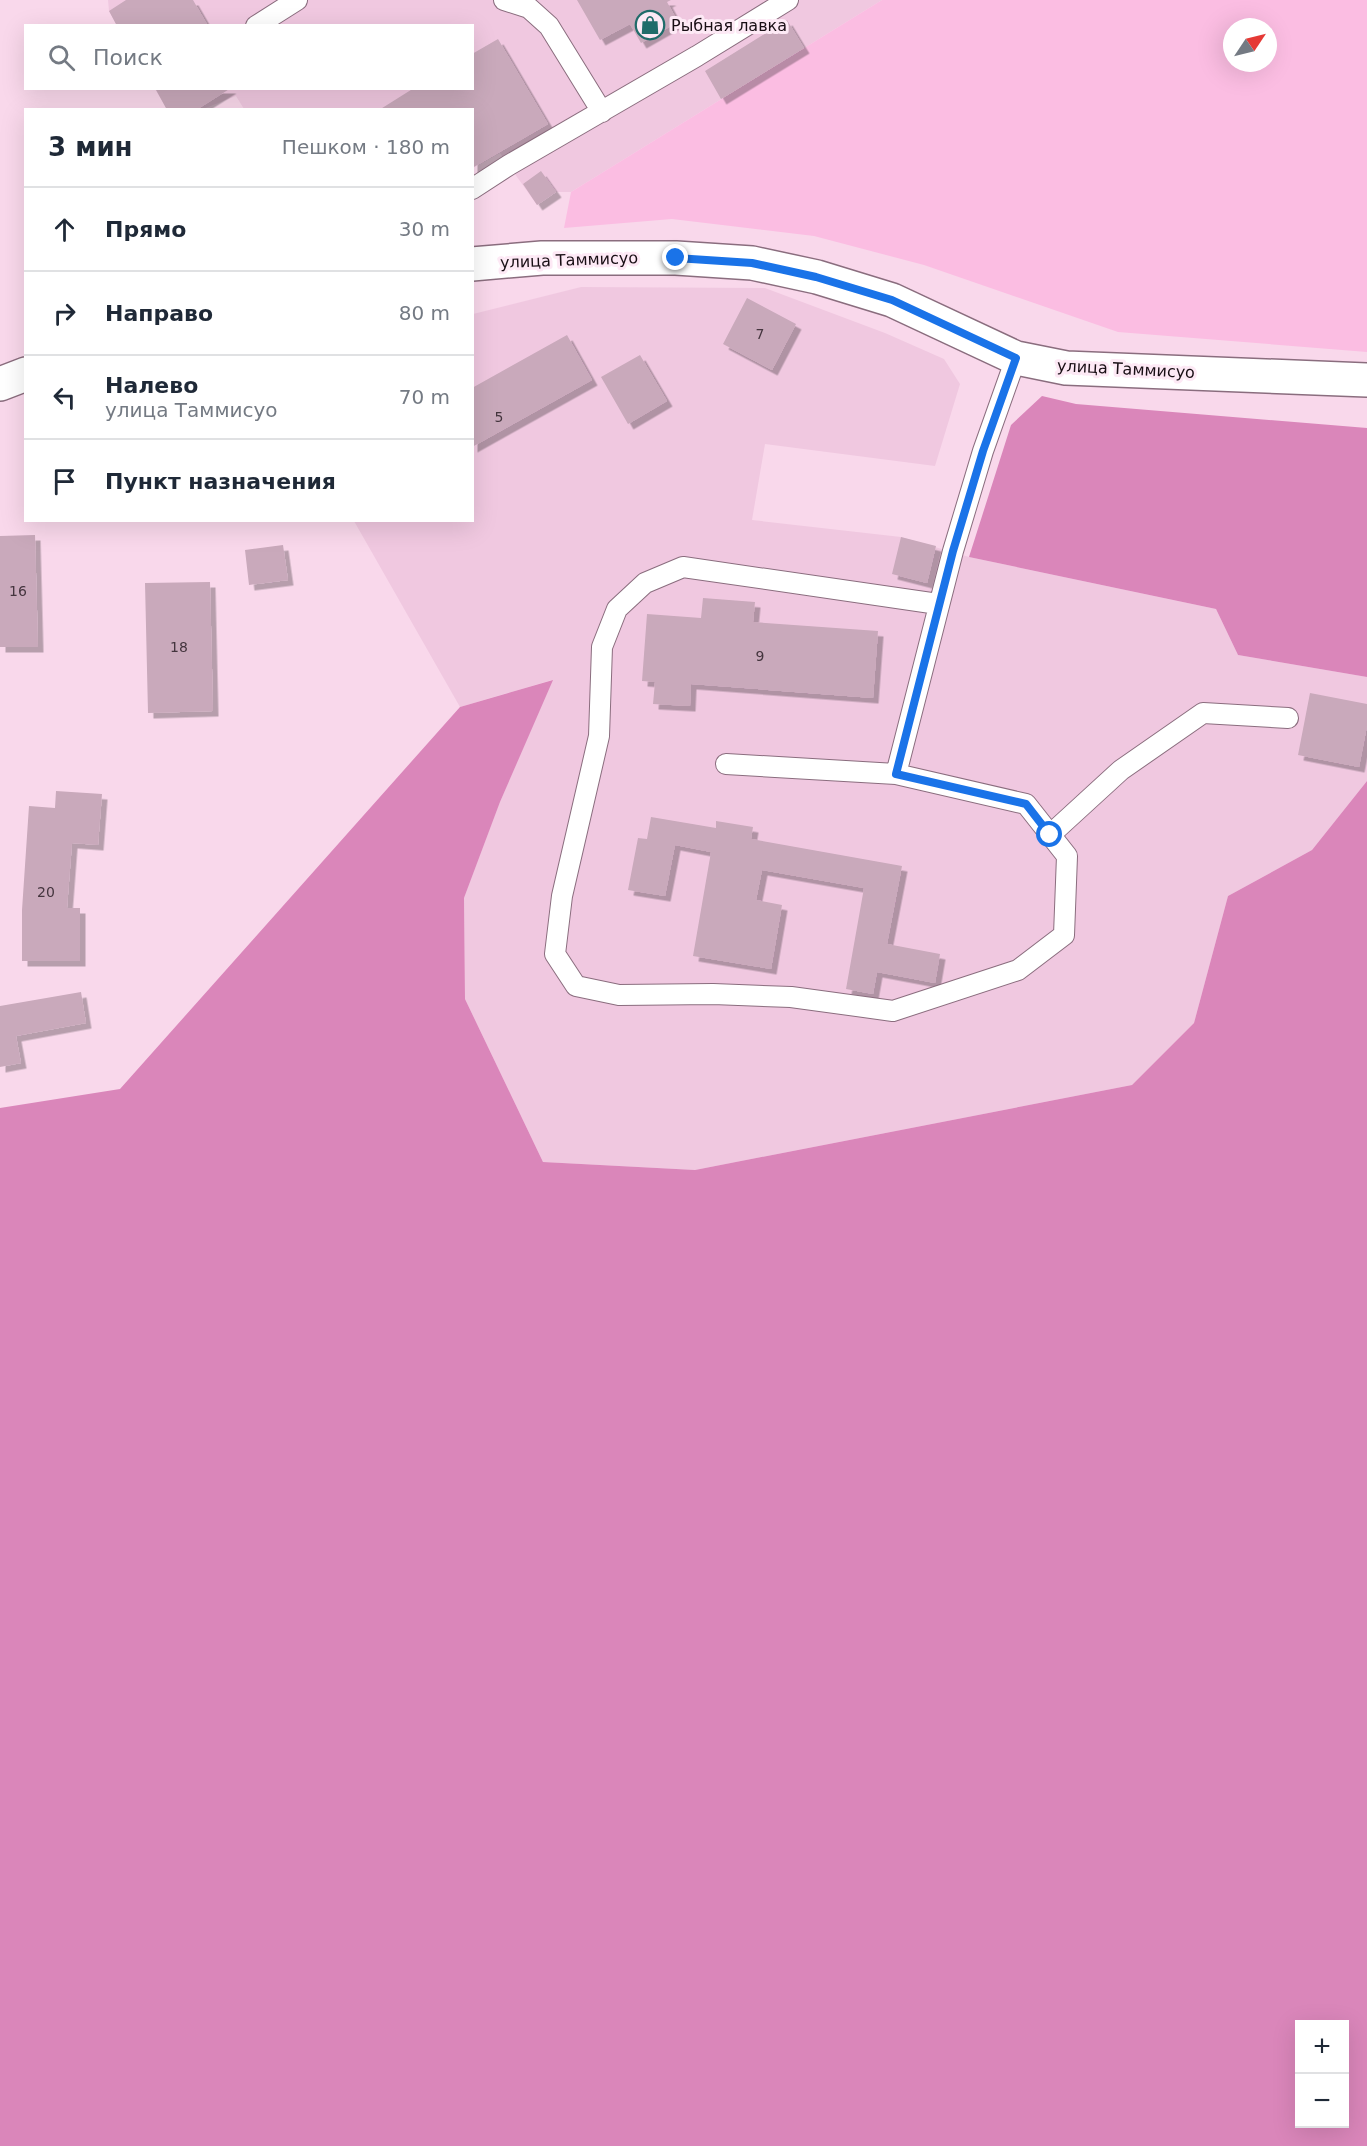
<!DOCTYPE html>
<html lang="ru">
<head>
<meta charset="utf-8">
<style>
  body { margin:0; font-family:"DejaVu Sans",sans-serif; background:#f6f6f7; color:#1f2937 }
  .controls { position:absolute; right:18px; bottom:18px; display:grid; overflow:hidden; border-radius:0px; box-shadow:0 6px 24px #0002 }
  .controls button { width:54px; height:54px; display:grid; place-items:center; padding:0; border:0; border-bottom:2px solid #e0e1e3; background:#fff; color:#1f2937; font:30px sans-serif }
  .compass { position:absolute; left:1223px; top:18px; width:54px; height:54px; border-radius:50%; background:#fff; box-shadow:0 6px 24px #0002; rotate:55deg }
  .stop { position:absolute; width:18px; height:18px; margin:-14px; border:4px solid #1a73e8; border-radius:50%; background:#fff }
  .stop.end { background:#1a73e8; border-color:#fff; box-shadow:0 2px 6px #0008 }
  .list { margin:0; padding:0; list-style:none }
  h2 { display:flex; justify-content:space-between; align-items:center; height:78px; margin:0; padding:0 24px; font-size:26px }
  h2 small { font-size:20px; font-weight:400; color:#747a83 }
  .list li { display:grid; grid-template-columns:39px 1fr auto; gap:18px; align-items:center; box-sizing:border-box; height:84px; padding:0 24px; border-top:2px solid #e0e1e3 }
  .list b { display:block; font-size:22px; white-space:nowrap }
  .list p { margin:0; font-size:20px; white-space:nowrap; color:#747a83 }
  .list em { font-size:20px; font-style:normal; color:#747a83 }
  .icon { flex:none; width:33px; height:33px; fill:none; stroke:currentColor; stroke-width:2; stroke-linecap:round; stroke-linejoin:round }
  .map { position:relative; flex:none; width:1367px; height:2146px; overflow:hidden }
  .search { position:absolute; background:#fff; box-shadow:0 6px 24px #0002; left:24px; top:24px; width:450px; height:66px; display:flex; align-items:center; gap:15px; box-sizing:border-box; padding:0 21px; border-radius:0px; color:#747a83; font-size:22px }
  .panel { position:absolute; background:#fff; box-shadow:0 6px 24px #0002; left:24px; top:108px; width:450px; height:414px; border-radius:0px }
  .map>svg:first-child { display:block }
  .built { fill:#f0c8e0 }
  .green { fill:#fbbde2; fill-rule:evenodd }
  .forest { fill:#da86ba; fill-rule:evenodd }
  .building { fill:#c9a9bb; filter:url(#shadow) }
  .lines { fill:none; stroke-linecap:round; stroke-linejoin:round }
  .lane-casing { stroke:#8a6d7e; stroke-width:22 }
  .street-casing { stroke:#8a6d7e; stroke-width:36 }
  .lane { stroke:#fff; stroke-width:20 }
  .street { stroke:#fff; stroke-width:33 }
  .route { stroke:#1a73e8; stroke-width:8 }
  .labels { text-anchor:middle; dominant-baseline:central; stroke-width:6; stroke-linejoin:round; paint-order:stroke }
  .number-label { font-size:14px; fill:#44353e }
  .poi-label { font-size:16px; fill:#180e14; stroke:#fde9f5; text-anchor:start }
  .street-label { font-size:16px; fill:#180e14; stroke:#fde9f5 }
</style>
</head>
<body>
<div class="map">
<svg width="1367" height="2146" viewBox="0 0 1367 2146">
  <defs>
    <filter id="shadow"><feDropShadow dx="5.5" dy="5.5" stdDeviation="0" flood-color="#0004"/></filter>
  </defs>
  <rect width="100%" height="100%" fill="#f9d8eb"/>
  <path class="built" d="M108 0H882L571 192H556L537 205 500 153 473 168 472 110 244 109 236 96 203 109H167L155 89 472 88V26L117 25 109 11Z
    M581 287 765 288 885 333 944 359 960 384 935 466 765 444 752 520 901 537 969 557 1216 609 1238 655 1367 677V781L1312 850 1228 896 1194 1023 1132 1085 695 1170 543 1162 465 999 464 898 500 802 552 680 460 707 354 521 472 520 473 314Z"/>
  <path class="green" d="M882 0H1367V352L1118 332 924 265 814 236 672 219 564 228 571 192ZM1232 27H1268V63H1232Z"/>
  <path class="forest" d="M1042 396 1076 404 1367 428V677L1238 655 1216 609 969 557 1011 425Z
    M553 680 500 802 464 898 465 999 543 1162 695 1170 1132 1085 1194 1023 1228 896 1312 850 1367 781V2146H0V1108L120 1089 460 707ZM1300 2024H1344V2124H1300Z"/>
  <path class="building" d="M126 0H193L208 26H117L109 11Z
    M577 0H671L667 2 678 22 641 43 630 24 600 40Z
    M787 20 804 48 721 99 705 71Z
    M498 39 548 124 472 168V110H379L414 88H472V54Z
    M155 88H231L196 110H167Z
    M541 171 556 192 537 205 523 184Z
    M747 298 796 324 772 370 723 344Z
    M567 335 592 380 472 447V388Z
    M640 355 667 401 628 424 601 377Z
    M35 535 38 647H0V536Z
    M901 537 936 546 927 583 892 574Z
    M283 545 288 580 249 585 245 550Z
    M210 582 213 711 148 713 145 583Z
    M703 598 755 602 753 622 878 631 873 698 691 684 690 706 653 704 655 682 642 681 647 614 701 618Z
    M1310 693 1367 704V726L1359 767 1298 755Z
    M56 791 102 794 98 845 72 843 67 908H80V961H22V910L29 806 55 808Z
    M651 817 716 828V821L753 827 751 839 902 866 887 944 940 954 935 983 877 972 873 994 846 989 864 888 762 870 756 900 782 905 771 969 693 956 711 852 675 845 665 896 628 890 638 838 647 839Z
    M81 992 86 1023 16 1036 21 1063 0 1067V1006Z"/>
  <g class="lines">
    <g class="lane-casing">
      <path id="lane" d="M504 0 529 8 549 26 602 112
        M256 26 297 0
        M472 189 509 165 697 56 788 0
        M726 764 896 774 1026 804 1067 856 1064 935 1018 970 893 1011 791 997 713 994 619 995 576 986 555 954 562 896 599 736 602 647 617 609 645 583 683 567 938 604
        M896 774 953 551 983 451 1016 358
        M1050 835 1121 770 1203 713 1288 718"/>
    </g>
    <g class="street-casing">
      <path id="street" d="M472 264 542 258H676L752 263 817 277 892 300 1016 358 1066 368 1367 380
        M0 384 26 374"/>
    </g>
    <use href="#lane" class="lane"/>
    <use href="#street" class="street"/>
  </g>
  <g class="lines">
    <path class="route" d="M676 258 752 263 816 277 892 300 1016 358 983 451 953 551 896 774 1026 804 1050 835"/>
  </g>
  <defs>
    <g id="shop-ring" transform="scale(1.5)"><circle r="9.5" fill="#fde9f5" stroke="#206c6a" stroke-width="1.5"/><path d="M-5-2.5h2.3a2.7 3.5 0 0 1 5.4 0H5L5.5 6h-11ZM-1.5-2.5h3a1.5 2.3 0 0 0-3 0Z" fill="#206c6a"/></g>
  </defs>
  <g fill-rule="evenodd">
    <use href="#shop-ring" x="650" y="25"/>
  </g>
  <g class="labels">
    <g class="number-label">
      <text x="760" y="334">7</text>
      <text x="499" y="417">5</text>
      <text x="18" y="591">16</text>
      <text x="179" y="647">18</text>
      <text x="760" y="656">9</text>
      <text x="46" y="892">20</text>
    </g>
    <g class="poi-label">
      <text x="671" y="25">Рыбная лавка</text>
    </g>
    <g class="street-label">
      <text transform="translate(569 260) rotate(-2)">улица Таммисуо</text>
      <text transform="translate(1126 369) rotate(3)">улица Таммисуо</text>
    </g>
  </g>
</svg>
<div class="controls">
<button>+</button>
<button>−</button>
</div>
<svg class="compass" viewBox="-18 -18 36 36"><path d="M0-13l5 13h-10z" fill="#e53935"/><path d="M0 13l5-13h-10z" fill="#747a83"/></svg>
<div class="stop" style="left:1050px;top:835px"></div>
<div class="stop end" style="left:676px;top:258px"></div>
<div class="search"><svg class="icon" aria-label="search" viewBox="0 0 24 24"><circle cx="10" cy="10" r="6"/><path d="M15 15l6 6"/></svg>Поиск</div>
<section class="panel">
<h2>3 мин<small>Пешком · 180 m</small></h2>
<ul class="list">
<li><svg class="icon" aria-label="ahead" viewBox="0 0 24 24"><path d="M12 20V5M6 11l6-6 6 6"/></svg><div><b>Прямо</b></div><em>30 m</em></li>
<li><svg class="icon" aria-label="right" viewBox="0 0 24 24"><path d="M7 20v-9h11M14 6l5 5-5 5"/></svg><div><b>Направо</b></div><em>80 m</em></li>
<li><svg class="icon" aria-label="left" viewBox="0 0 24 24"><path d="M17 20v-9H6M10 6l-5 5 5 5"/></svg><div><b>Налево</b><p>улица Таммисуо</p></div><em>70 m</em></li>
<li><svg class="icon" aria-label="arrive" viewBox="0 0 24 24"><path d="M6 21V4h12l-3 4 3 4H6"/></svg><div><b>Пункт назначения</b></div></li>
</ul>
</section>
</div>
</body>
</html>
